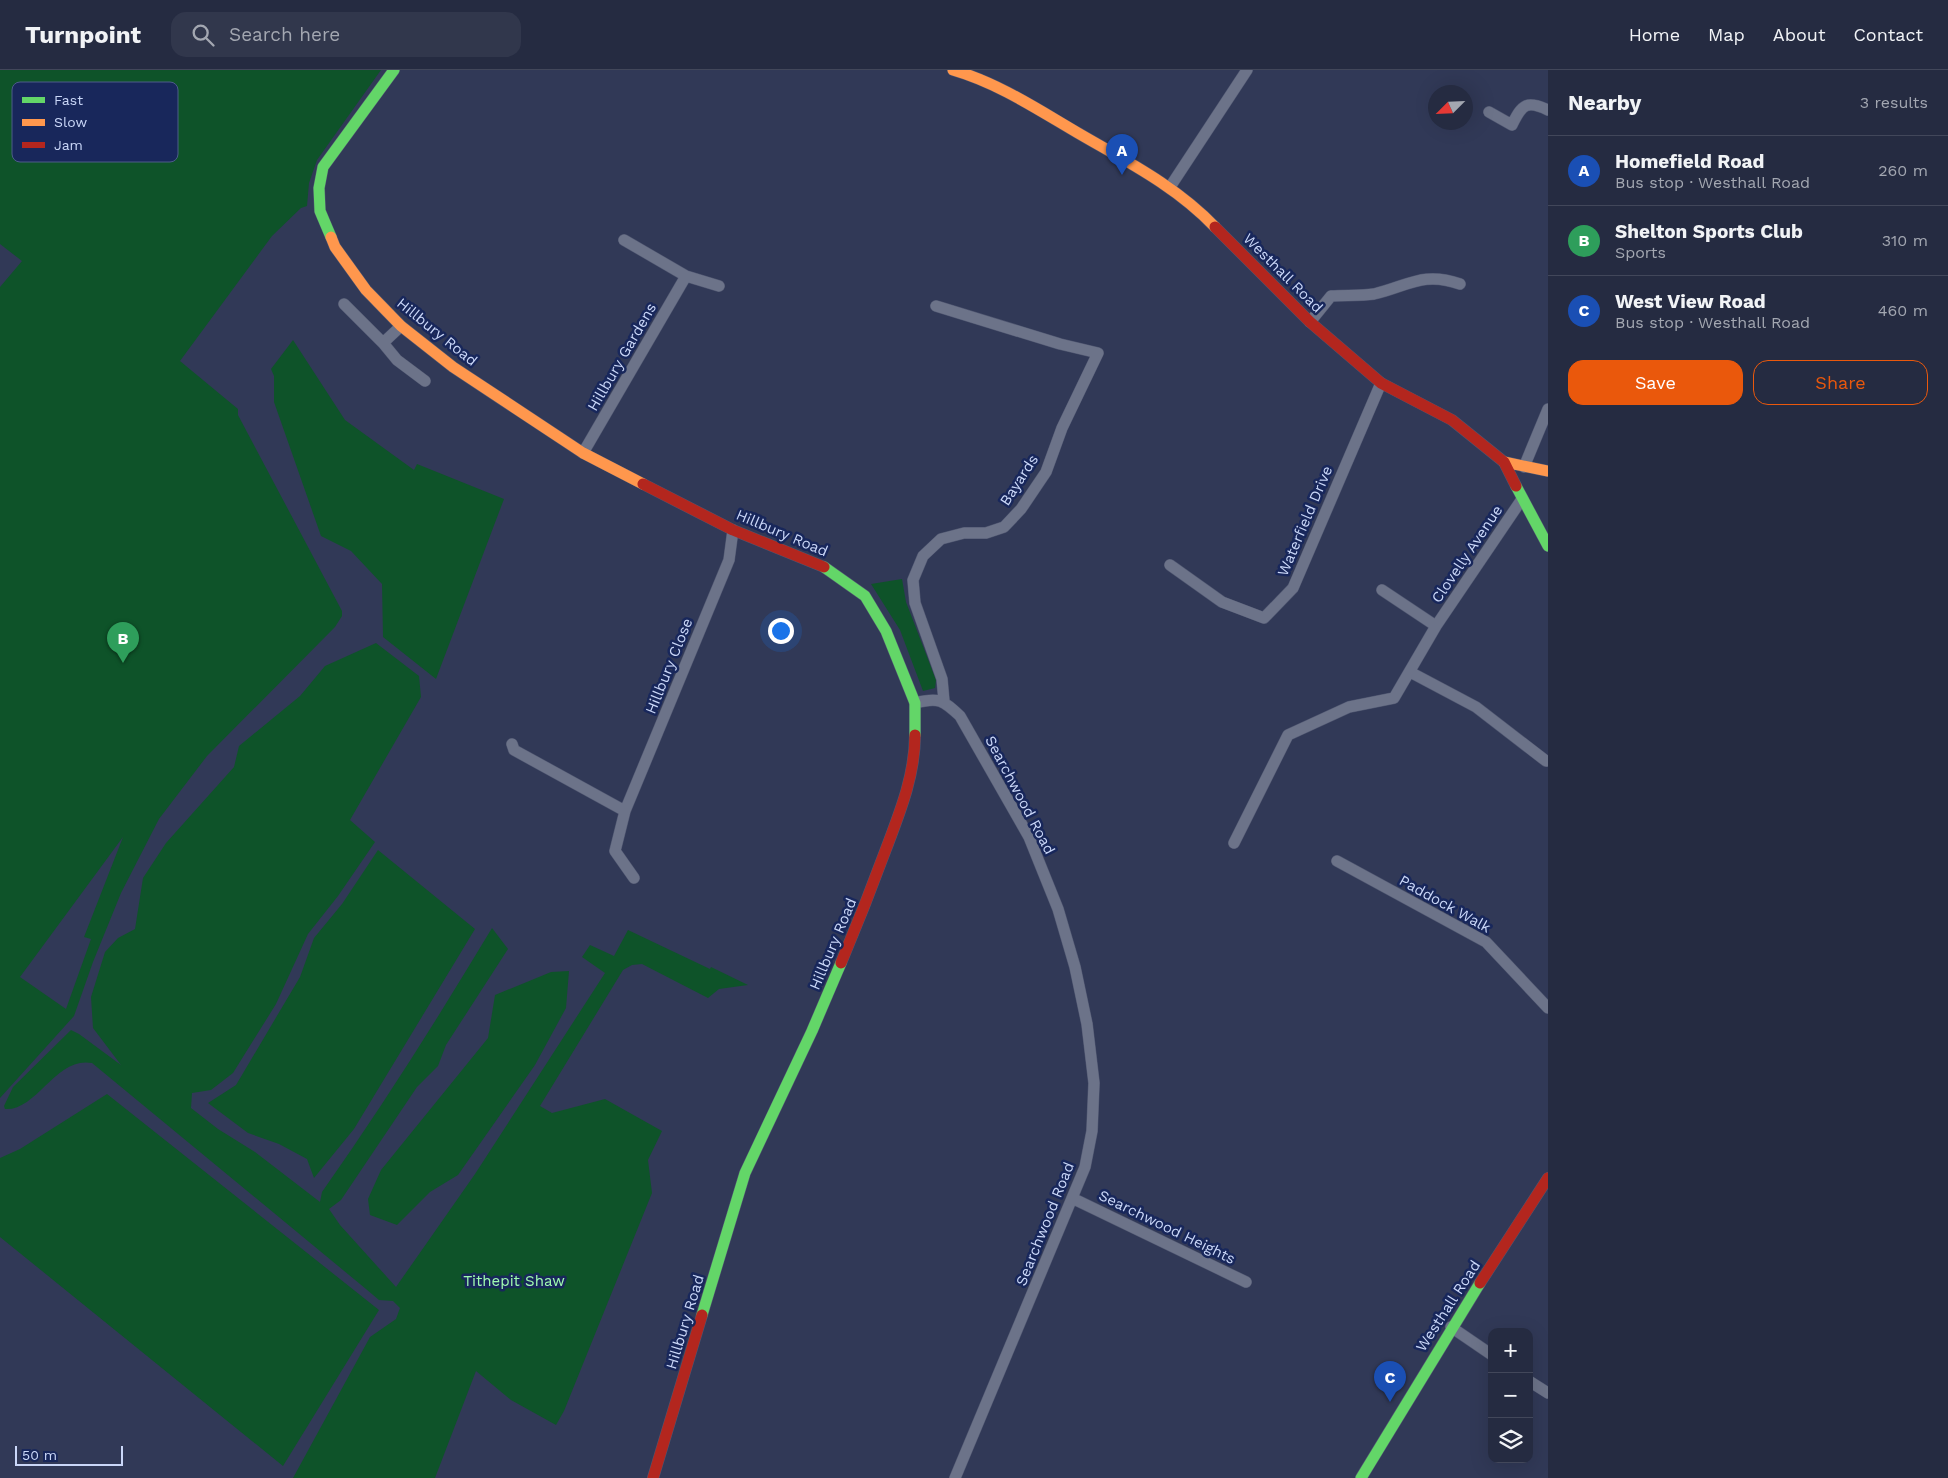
<!DOCTYPE html>
<html lang="en">
<head>
<meta charset="utf-8">
<style>
  body { margin:0; font-family:"Work Sans",sans-serif; background:#31374c; color:#f1f3f6 }
  .controls { position:absolute; right:15px; bottom:15px; display:grid; overflow:hidden; border-radius:10px; box-shadow:0 5px 20px #0002 }
  .controls button { width:45px; height:45px; display:grid; place-items:center; padding:0; border:0; border-bottom:1px solid #42475a; background:#252b41; color:#f1f3f6; font:25px sans-serif }
  .compass { position:absolute; left:1428px; top:15px; width:45px; height:45px; border-radius:50%; background:#252b41; box-shadow:0 5px 20px #0002; rotate:246deg }
  .scale { position:absolute; left:15px; bottom:12px; width:108px; box-sizing:border-box; padding-left:5px; border:2px solid #cad7f8; border-top:0; font-size:14px; line-height:18px; white-space:nowrap; color:#cad7f8; -webkit-text-stroke:4px #18275b; paint-order:stroke }
  .you { position:absolute; left:780px; top:560px; width:18px; height:18px; margin:-12px; border:4px solid #fff; border-radius:50%; background:#1a73e8; box-shadow:0 0 0 8px #1a73e833 }
  .badge { display:grid; place-items:center; width:32px; height:32px; border-radius:50%; background:#ea580c; color:#fff; font-size:16px; font-weight:700 }
  .pin { position:absolute; translate:-50% -41px; filter:drop-shadow(0 1px 2px #0008) }
  .pin::after { content:''; position:absolute; top:26px; width:18px; height:15px; background:inherit; clip-path:polygon(0 0,100% 0,50% 100%) }
  .list { margin:0; padding:0; list-style:none }
  h2 { display:flex; justify-content:space-between; align-items:center; height:65px; margin:0; padding:0 20px; font-size:21px }
  h2 small { font-size:16px; font-weight:400; color:#a3a7b1 }
  .list li { display:grid; grid-template-columns:32px 1fr auto; gap:15px; align-items:center; box-sizing:border-box; height:70px; padding:0 20px; border-top:1px solid #42475a }
  .list b { display:block; font-size:19px; white-space:nowrap }
  .list p { margin:0; font-size:16px; white-space:nowrap; color:#a3a7b1 }
  .list em { font-size:16px; font-style:normal; color:#a3a7b1 }
  .actions { display:flex; gap:10px; padding:15px 20px }
  .actions a { flex:1; padding:11px 0; border:1px solid #ea580c; border-radius:15px; text-align:center; font-size:18px; color:#ea580c }
  .actions .main { background:#ea580c; color:#fff }
  .icon { flex:none; width:28px; height:28px; fill:none; stroke:currentColor; stroke-width:2; stroke-linecap:round; stroke-linejoin:round }
  .map { position:relative; flex:none; width:1548px; height:1408px; overflow:hidden }
  header { display:flex; align-items:center; gap:30px; box-sizing:border-box; height:70px; padding:0 25px; background:#252b41; border-bottom:1px solid #42475a }
  header strong { font-size:24px }
  nav { display:flex; gap:28px; margin-inline-start:auto; font-size:18px }
  .search { width:350px; height:45px; background:#31374c; display:flex; align-items:center; gap:12px; box-sizing:border-box; padding:0 18px; border-radius:15px; color:#a3a7b1; font-size:19px }
  main { display:flex }
  aside { flex:1; background:#252b41 }
  .map>svg:first-child { display:block }
  .green { fill:#0e5329; fill-rule:evenodd }
  .lines { fill:none; stroke-linecap:round; stroke-linejoin:round }
  .street-casing { stroke:#4f5670; stroke-width:12 }
  .fast-casing { stroke:#4f5670; stroke-width:12 }
  .slow-casing { stroke:#4f5670; stroke-width:12 }
  .jam-casing { stroke:#4f5670; stroke-width:12 }
  .street { stroke:#6c7389; stroke-width:11 }
  .fast { stroke:#63d668; stroke-width:11 }
  .slow { stroke:#ff974d; stroke-width:11 }
  .jam { stroke:#b3261e; stroke-width:11 }
  .labels { text-anchor:middle; dominant-baseline:central; stroke-width:5; stroke-linejoin:round; paint-order:stroke }
  .street-label { font-size:15px; fill:#cad7f8; stroke:#18275b }
  .park-label { font-size:15px; fill:#a1fcb0; stroke:#18275b }
  .key { fill:#18275b; stroke:#4d5c8a; stroke-width:1 }
  .key-label { font-size:14px; fill:#cad7f8 }
</style>
</head>
<body>
<header>
<strong>Turnpoint</strong>
<div class="search"><svg class="icon" aria-label="search" viewBox="0 0 24 24"><circle cx="10" cy="10" r="6"/><path d="M15 15l6 6"/></svg>Search here</div>
<nav><a>Home</a><a>Map</a><a>About</a><a>Contact</a></nav>
</header>
<main>
<div class="map">
<svg width="1548" height="1408" viewBox="0 0 1548 1408">
  <rect width="100%" height="100%" fill="#313957"/>
  <path class="green" d="M0 0H381L317 90 309 113 307 136 301 138 272 166 180 291 238 339V345L342 541V546L335 557 207 686 159 749 121 823 93 892 74 946 0 1028V217L22 191 0 174ZM123 767 84 867 91 869 66 939 20 907Z
    M293 270 345 350 414 400 417 394 504 429 436 609 383 567 382 514 351 481 321 466 274 332V306L271 299Z
    M902 509 906 532 936 610 935 618 923 621 900 560 871 514Z
    M376 573 419 606 421 627 350 750 375 772 338 826 308 864 276 934 233 1003 211 1020 192 1023 191 1038 218 1059 255 1082 320 1132 322 1122C382 1037 438 948 492 858L508 879 446 975 438 996 417 1017 341 1130 329 1139 340 1155 396 1217 475 1104 605 903 582 887 590 875 614 886 628 860 710 899 711 897 748 915 719 919 708 928 642 894 632 895 623 900 540 1036 552 1043 605 1029 662 1061 648 1090 652 1123 564 1341 556 1355 511 1330 476 1301 435 1408H293L370 1267 396 1249 400 1238 393 1231 379 1230 366 1219 92 993C56 986 37 1041 5 1039L4 1036 13 1017 71 960 79 964 121 995 93 958 91 927 105 882 118 868 135 859 143 808 166 773 234 697 239 676 300 626 325 596Z
    M378 780 475 859 354 1059 314 1108 307 1089 279 1074 248 1063 208 1033 236 1015 300 907 314 868 342 834Z
    M569 901 566 938 535 995 458 1105 430 1122 397 1155 370 1145 368 1129 381 1100 488 968 495 925 551 902Z
    M107 1024 379 1240 283 1396 0 1167V1088L20 1079Z"/>
  <g class="lines">
    <g class="street-casing">
      <path id="street" d="M1489 42 1512 55C1522 34 1527 30 1548 40
        M1170 117 1247 0
        M624 170 686 206 719 216
        M344 234 383 273
        M936 236 1060 274 1098 283 1062 358 1046 402 1021 439 1004 457 986 463H964L941 469 923 486 913 510 915 533 942 609 944 631
        M1310 252 1331 226C1345 225 1360 226 1374 224 1408 216 1423 201 1460 214
        M401 256 383 273 397 290 425 311
        M583 383 686 206
        M1524 397 1548 339
        M1170 495 1222 532 1264 548 1293 518 1381 313
        M1382 520 1436 556
        M1410 602 1476 637 1546 691
        M915 633C939 627 943 630 960 646L1029 767 1058 839 1075 897 1087 954 1094 1013 1092 1061 1085 1097 955 1408
        M512 674 514 680 625 741
        M1234 773 1288 665 1349 637 1394 628 1436 556 1522 429
        M1337 791 1486 872 1548 938
        M634 808 615 781 625 741 729 490 733 460
        M1074 1129 1246 1212
        M1451 1257 1492 1285
        M1529 1311 1548 1323"/>
    </g>
    <g class="fast-casing">
      <path id="fast" d="M331 167 320 141 319 118 323 97 394 0
        M1516 416 1548 476
        M824 497 865 526 886 561 915 633V665
        M702 1245 745 1103 812 961 841 893
        M1361 1408 1480 1213"/>
    </g>
    <g class="slow-casing">
      <path id="slow" d="M953 0C998 13 1037 39 1078 63 1126 91 1176 116 1215 157
        M331 167 335 177 366 220 401 256 453 297 583 383 643 414
        M1504 392 1548 401"/>
    </g>
    <g class="jam-casing">
      <path id="jam" d="M1215 157 1310 252 1381 313 1452 350 1504 392 1516 416
        M643 414 733 460 824 497
        M841 893C857 855 872 817 886 779 900 742 915 705 915 665
        M1480 1213 1548 1108
        M653 1408 702 1245"/>
    </g>
    <use href="#street" class="street"/>
    <use href="#fast" class="fast"/>
    <use href="#slow" class="slow"/>
    <use href="#jam" class="jam"/>
  </g>
  <g class="labels">
    <g class="street-label">
      <text transform="translate(1283 203) rotate(45)">Westhall Road</text>
      <text transform="translate(437 262) rotate(39)">Hillbury Road</text>
      <text transform="translate(622 287) rotate(-60)">Hillbury Gardens</text>
      <text transform="translate(1019 410) rotate(-57)">Bayards</text>
      <text transform="translate(1305 451) rotate(-67)">Waterfield Drive</text>
      <text transform="translate(782 463) rotate(23)">Hillbury Road</text>
      <text transform="translate(1467 484) rotate(-56)">Clovelly Avenue</text>
      <text transform="translate(669 596) rotate(-68)">Hillbury Close</text>
      <text transform="translate(1020 725) rotate(62)">Searchwood Road</text>
      <text transform="translate(1445 834) rotate(29)">Paddock Walk</text>
      <text transform="translate(833 874) rotate(-67)">Hillbury Road</text>
      <text transform="translate(1045 1154) rotate(-68)">Searchwood Road</text>
      <text transform="translate(1167 1157) rotate(26)">Searchwood Heights</text>
      <text transform="translate(1448 1236) rotate(-57)">Westhall Road</text>
      <text transform="translate(685 1252) rotate(-73)">Hillbury Road</text>
    </g>
    <g class="park-label">
      <text x="514" y="1211">Tithepit Shaw</text>
    </g>
  </g>
  <rect x="12" y="12" width="166" height="80" rx="8" class="key"/>
  <rect x="22" y="27" width="23" height="6" fill="#63d668"/>
  <rect x="22" y="49" width="23" height="7" fill="#ff974d"/>
  <rect x="22" y="72" width="23" height="6" fill="#b3261e"/>
  <g class="key-label">
    <text x="54" y="35">Fast</text>
    <text x="54" y="57">Slow</text>
    <text x="54" y="80">Jam</text>
  </g>
</svg>
<div class="controls">
<button>+</button>
<button>−</button>
<button><svg class="icon" aria-label="layers" viewBox="0 0 24 24"><path d="M12 4l9 5-9 5-9-5zM3 14l9 5 9-5"/></svg></button>
</div>
<svg class="compass" viewBox="-18 -18 36 36"><path d="M0-13l5 13h-10z" fill="#e53935"/><path d="M0 13l5-13h-10z" fill="#a3a7b1"/></svg>
<div class="scale">50 m</div>
<div class="you"></div>
<div class="pin badge" style="left:1122px;top:105px;background:#1a4fb4">A</div>
<div class="pin badge" style="left:123px;top:593px;background:#2e9e5b">B</div>
<div class="pin badge" style="left:1390px;top:1332px;background:#1a4fb4">C</div>
</div>
<aside>
<h2>Nearby<small>3 results</small></h2>
<ul class="list">
<li><span class="badge" style="background:#1a4fb4">A</span><div><b>Homefield Road</b><p>Bus stop · Westhall Road</p></div><em>260 m</em></li>
<li><span class="badge" style="background:#2e9e5b">B</span><div><b>Shelton Sports Club</b><p>Sports</p></div><em>310 m</em></li>
<li><span class="badge" style="background:#1a4fb4">C</span><div><b>West View Road</b><p>Bus stop · Westhall Road</p></div><em>460 m</em></li>
</ul>
<div class="actions"><a class="main">Save</a><a>Share</a></div>
</aside>
</main>
</body>
</html>
